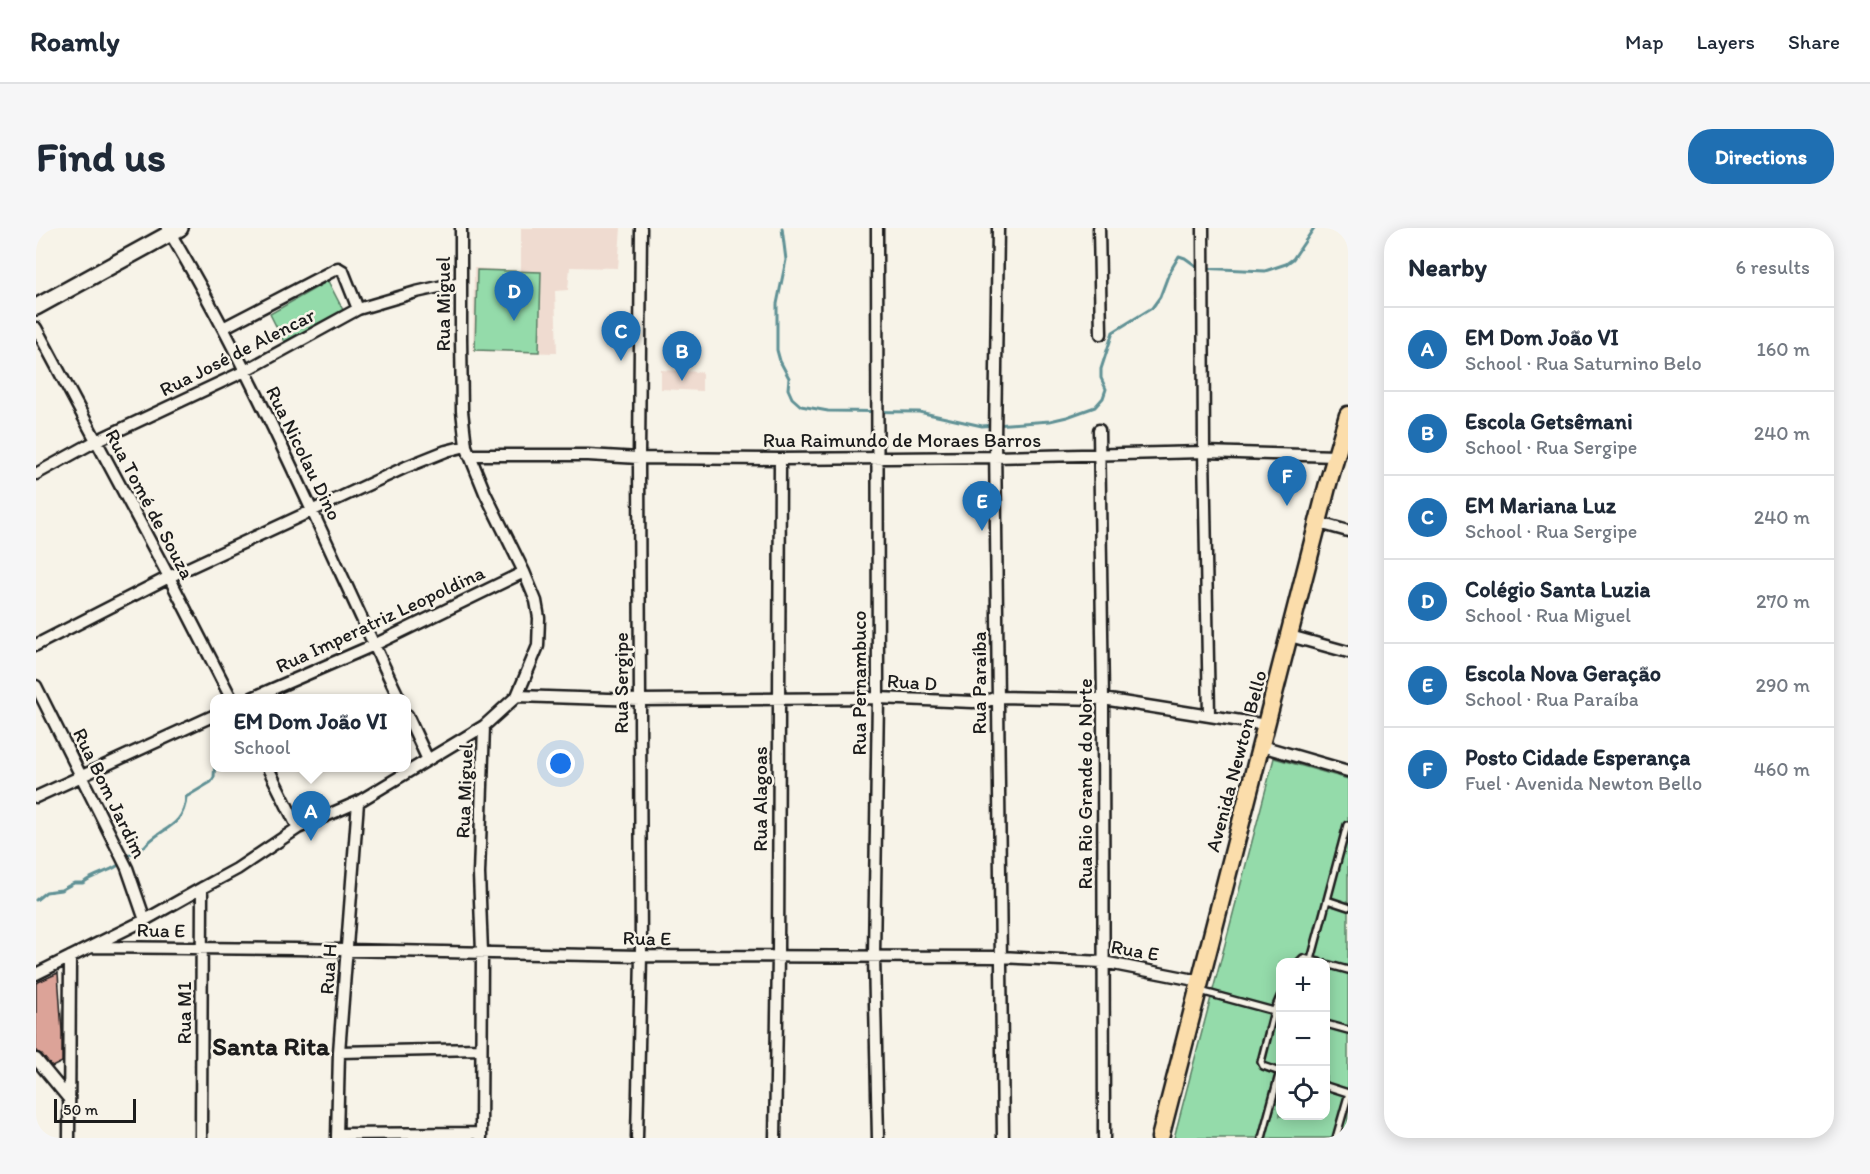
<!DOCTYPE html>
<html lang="en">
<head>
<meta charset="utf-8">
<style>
  body { margin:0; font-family:Itim,sans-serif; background:#f6f6f7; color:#1f2937 }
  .controls { position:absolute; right:18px; bottom:18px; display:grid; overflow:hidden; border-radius:12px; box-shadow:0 3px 15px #0003 }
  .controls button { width:54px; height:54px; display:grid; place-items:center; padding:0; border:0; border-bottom:2px solid #e0e1e3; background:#fff; color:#1f2937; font:30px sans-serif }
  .scale { position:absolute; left:18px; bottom:15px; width:82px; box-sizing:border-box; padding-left:6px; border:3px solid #1c1c1c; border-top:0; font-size:16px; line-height:21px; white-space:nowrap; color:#1c1c1c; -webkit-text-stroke:4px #f7f3e8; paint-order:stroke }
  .you { position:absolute; left:525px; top:536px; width:21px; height:21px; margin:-15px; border:4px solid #fff; border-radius:50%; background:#1a73e8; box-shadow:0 0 0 9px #1a73e833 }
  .badge { display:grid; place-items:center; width:39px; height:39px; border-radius:50%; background:#1f6fb2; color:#fff; font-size:20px; font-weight:700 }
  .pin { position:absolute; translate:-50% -50px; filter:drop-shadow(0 2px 3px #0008) }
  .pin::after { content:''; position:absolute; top:32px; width:21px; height:18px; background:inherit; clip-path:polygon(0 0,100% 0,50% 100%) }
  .popup { position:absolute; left:174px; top:466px; width:201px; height:78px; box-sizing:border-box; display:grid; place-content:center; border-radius:12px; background:#fff; filter:drop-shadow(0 2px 4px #0005); font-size:20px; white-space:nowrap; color:#747a83 }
  .popup b { font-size:22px; color:#1f2937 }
  .popup::after { content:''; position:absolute; left:50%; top:100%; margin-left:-12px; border:12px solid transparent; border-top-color:#fff }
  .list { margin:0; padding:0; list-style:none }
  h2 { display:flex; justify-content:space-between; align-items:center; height:78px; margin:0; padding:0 24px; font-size:26px }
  h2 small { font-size:20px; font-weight:400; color:#747a83 }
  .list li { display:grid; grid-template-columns:39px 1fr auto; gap:18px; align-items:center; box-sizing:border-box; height:84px; padding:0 24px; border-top:2px solid #e0e1e3 }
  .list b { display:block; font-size:22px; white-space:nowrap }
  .list p { margin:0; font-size:20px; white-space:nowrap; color:#747a83 }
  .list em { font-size:20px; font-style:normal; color:#747a83 }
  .icon { flex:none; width:33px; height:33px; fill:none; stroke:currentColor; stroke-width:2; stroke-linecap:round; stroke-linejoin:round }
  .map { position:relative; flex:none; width:1312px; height:910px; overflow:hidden; border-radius:24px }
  header { display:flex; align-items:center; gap:36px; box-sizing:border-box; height:84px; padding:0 30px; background:#fff; border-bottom:2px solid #e0e1e3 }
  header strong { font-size:28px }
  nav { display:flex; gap:33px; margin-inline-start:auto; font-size:21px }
  .intro { display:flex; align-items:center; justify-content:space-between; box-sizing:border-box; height:144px; padding:0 36px }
  h1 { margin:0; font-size:42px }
  .button { padding:15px 27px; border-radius:24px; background:#1f6fb2; color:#fff; font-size:21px; font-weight:700 }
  main { display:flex; gap:36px; padding:0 36px }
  aside { flex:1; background:#fff; border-radius:24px; box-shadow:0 3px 15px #0003 }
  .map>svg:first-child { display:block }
  .built { fill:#efdbd0 }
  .green { fill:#94dbaa; stroke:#587c63; stroke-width:1.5; fill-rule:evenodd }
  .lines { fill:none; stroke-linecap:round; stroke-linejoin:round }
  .stream { stroke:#609195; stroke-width:3 }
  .building { fill:#dca398; stroke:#1c1c1c; stroke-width:1.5 }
  .lane-casing { stroke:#1c1c1c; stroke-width:10 }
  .street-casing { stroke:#1c1c1c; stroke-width:15 }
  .secondary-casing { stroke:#1c1c1c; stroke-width:20 }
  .primary-casing { stroke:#1c1c1c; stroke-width:21 }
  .lane { stroke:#f7f3e8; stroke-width:5 }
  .street { stroke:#f7f3e8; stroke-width:10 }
  .secondary { stroke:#f7f3e8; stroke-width:15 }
  .primary { stroke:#fbddab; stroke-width:16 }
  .labels { text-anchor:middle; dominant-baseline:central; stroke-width:5; stroke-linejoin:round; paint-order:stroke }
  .street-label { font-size:20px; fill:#1c1c1c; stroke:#f7f3e8 }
  .district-label { font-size:26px; font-weight:bold; fill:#1c1c1c; stroke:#f7f3e8 }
</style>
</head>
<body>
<header>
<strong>Roamly</strong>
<nav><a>Map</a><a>Layers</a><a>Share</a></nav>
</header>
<div class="intro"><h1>Find us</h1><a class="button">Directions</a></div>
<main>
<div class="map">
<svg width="1312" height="910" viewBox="0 0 1312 910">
  <rect width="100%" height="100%" fill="#f7f3e8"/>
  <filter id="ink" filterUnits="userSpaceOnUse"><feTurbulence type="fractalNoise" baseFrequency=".0167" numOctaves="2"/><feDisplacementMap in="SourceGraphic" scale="12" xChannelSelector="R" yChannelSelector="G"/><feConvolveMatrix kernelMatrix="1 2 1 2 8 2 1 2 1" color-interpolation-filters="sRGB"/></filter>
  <g filter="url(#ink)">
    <path class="built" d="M485 0H585L582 40 534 39 532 62 519 63 521 125 437 123 438 40 485 43Z
      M625 142 666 144V163L625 161Z"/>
    <path class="green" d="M441 42 505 44 503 124 439 122Z
      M292 53 309 86 249 116 234 86Z
      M1238 530 1312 551V910H1138ZM1244 734H1290V888H1244Z"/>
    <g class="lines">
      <path class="stream" d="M746 0 750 32 741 76V122L744 133 753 150 752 161 756 170 765 178 792 183 883 184 946 198 1014 193 1031 189 1059 179 1067 170 1070 161 1065 150V141L1077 104 1116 80 1124 69 1133 45 1143 28 1149 30 1163 40 1229 43 1250 36 1257 31 1278 0
        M0 672 10 664 25 662 38 655H47C56 647 70 645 81 638 90 632 97 620 108 619 125 599 148 600 150 569L175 554 178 549 179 533"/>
    </g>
    <path class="building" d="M22 745 26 804V834L16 839 5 826 0 824V755Z"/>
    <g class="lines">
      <g class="lane-casing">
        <path id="lane" d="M1291 672 1312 679
          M1275 732 1311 597
          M1263 734 1267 730 1283 734
          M1290 736 1312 742
          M1164 763 1238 783 1244 769
          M1244 784 1238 783 1225 834 1227 838 1244 844
          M1290 796 1312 802
          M1290 858 1312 865
          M1226 910 1244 843
          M1300 910 1312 868"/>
      </g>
      <g class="street-casing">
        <path id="street" d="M131 0C221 150 288 313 363 470
          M841 0 842 470 838 728 842 910
          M962 0 959 212 967 910
          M1063 0 1065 106
          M1167 0 1168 224 1173 487
          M0 100 133 349 195 470
          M187 100 302 40 307 43 322 81
          M1063 202 1067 471 1068 910
          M433 227H552L603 230 744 231 959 229 1168 224 1299 228
          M0 246 60 213 209 143 322 81 380 64 425 54
          M1283 295 1312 303
          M1254 408 1312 424
          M0 417 133 349 370 239 410 223 430 218
          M0 458 91 640 109 692
          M481 468 603 472 842 470 937 474 951 473 961 469 1067 471 1230 497
          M216 470 338 417 488 344
          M371 487 392 532
          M1225 518 1312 543
          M232 540 262 600
          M0 569 179 487
          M55 719 259 721 605 728 964 729 1067 734 1164 753
          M0 746 109 692 166 660 201 641 262 600 322 574 448 498 481 468 502 418 503 390 500 373 488 344 449 265 430 218 426 183 425 109V0
          M303 824 444 821
          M0 831 33 871
          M301 906 445 905
          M33 910 34 729
          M165 910 166 660
          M301 910 303 824 322 574
          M445 910 446 724 443 646 448 498
          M601 910 605 728 603 230 605 0
          M739 910 742 728 744 231"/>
      </g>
      <g class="secondary-casing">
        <path id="secondary" d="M0 79 144 0"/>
      </g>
      <g class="primary-casing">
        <path id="primary" d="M1124 910 1291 259 1312 187"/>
      </g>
      <use href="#lane" class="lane"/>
      <use href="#street" class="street"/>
      <use href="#secondary" class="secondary"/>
      <use href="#primary" class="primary"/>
    </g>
  </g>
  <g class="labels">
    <g class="street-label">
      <text transform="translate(407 76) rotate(-90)">Rua Miguel</text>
      <text transform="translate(201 124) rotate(-27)">Rua José de Alencar</text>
      <text x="866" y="212">Rua Raimundo de Moraes Barros</text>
      <text transform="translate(268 225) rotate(64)">Rua Nicolau Dino</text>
      <text transform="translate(114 276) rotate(62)">Rua Tomé de Souza</text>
      <text transform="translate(344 391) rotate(-25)">Rua Imperatriz Leopoldina</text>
      <text transform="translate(876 454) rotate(4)">Rua D</text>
      <text transform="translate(585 455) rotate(-90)">Rua Sergipe</text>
      <text transform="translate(823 455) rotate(-90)">Rua Pernambuco</text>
      <text transform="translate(943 455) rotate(-90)">Rua Paraíba</text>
      <text transform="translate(1200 533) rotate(-75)">Avenida Newton Bello</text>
      <text transform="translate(1049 556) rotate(-90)">Rua Rio Grande do Norte</text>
      <text transform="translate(428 563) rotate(-88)">Rua Miguel</text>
      <text transform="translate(74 565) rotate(64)">Rua Bom Jardim</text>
      <text transform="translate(724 571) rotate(-90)">Rua Alagoas</text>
      <text transform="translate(125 702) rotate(1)">Rua E</text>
      <text transform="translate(611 710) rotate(1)">Rua E</text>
      <text transform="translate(1099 722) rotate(10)">Rua E</text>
      <text transform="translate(292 741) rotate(-86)">Rua H</text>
      <text transform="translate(148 785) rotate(-90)">Rua M1</text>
    </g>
    <g class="district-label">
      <text x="235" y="818">Santa Rita</text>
    </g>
  </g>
</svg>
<div class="controls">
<button>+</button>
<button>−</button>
<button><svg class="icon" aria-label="locate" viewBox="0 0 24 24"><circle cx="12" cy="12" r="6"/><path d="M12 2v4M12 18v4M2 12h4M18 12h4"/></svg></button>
</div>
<div class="scale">50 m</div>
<div class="you"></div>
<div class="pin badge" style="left:275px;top:613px">A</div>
<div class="popup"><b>EM Dom João VI</b>School</div>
<div class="pin badge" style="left:646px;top:153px">B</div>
<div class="pin badge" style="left:585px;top:133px">C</div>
<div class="pin badge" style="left:478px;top:93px">D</div>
<div class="pin badge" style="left:946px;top:303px">E</div>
<div class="pin badge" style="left:1251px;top:278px">F</div>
</div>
<aside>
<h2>Nearby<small>6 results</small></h2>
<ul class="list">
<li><span class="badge">A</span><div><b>EM Dom João VI</b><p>School · Rua Saturnino Belo</p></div><em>160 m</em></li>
<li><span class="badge">B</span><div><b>Escola Getsêmani</b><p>School · Rua Sergipe</p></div><em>240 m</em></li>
<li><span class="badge">C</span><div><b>EM Mariana Luz</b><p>School · Rua Sergipe</p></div><em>240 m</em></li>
<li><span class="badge">D</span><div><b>Colégio Santa Luzia</b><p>School · Rua Miguel</p></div><em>270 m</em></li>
<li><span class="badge">E</span><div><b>Escola Nova Geração</b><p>School · Rua Paraíba</p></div><em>290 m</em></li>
<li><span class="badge">F</span><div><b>Posto Cidade Esperança</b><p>Fuel · Avenida Newton Bello</p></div><em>460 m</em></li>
</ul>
</aside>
</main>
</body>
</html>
